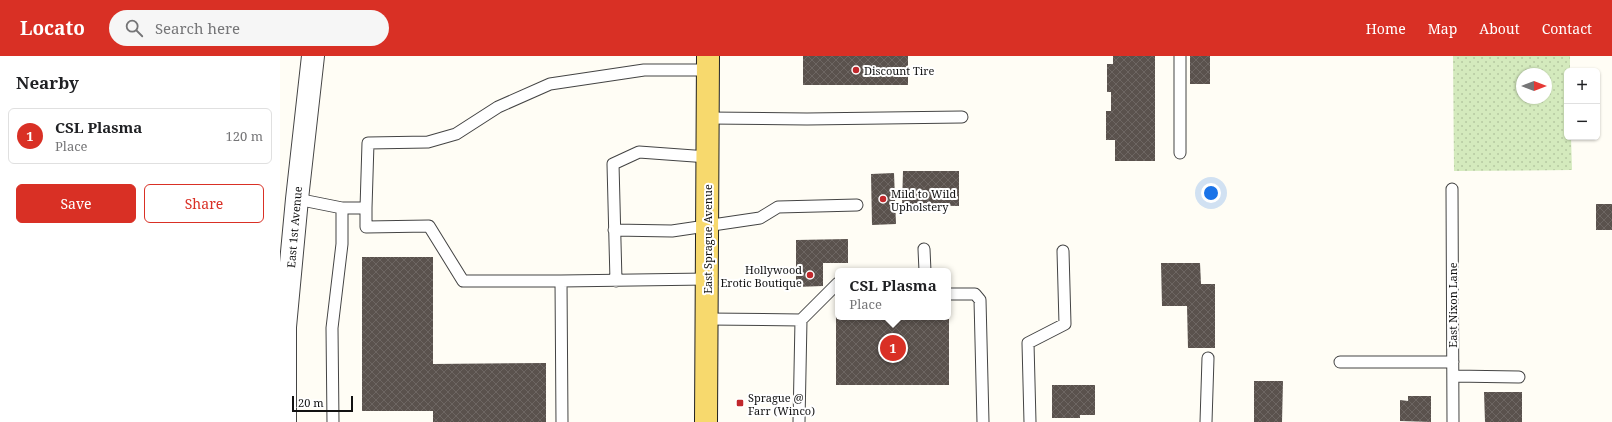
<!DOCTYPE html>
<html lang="en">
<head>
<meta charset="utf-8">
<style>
  body { margin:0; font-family:"Noto Serif",serif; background:#f6f6f6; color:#202124 }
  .controls { position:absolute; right:12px; top:12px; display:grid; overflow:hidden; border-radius:6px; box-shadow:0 1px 3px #0004 }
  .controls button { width:36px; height:36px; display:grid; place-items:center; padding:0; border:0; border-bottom:1px solid #e0e0e0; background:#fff; color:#202124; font:20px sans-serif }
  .compass { position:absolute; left:1236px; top:12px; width:36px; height:36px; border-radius:50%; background:#fff; box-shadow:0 1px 3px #0004; rotate:90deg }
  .scale { position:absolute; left:12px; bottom:10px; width:61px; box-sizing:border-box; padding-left:4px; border:2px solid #111; border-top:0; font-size:11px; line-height:14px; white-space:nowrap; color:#111; -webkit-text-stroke:3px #fff; paint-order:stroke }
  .you { position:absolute; left:931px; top:137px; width:14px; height:14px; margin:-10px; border:3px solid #fff; border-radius:50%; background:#1a73e8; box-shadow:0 0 0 6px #1a73e833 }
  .badge { display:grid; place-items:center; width:26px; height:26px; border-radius:50%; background:#d93025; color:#fff; font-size:13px; font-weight:700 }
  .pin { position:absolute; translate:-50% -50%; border:2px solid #fff; box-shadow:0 1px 4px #0006 }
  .popup { position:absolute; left:555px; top:212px; width:116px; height:52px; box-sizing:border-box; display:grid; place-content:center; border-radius:6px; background:#fff; filter:drop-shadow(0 1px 3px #0005); font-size:13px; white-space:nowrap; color:#757577 }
  .popup b { font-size:15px; color:#202124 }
  .popup::after { content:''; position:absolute; left:50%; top:100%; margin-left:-8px; border:8px solid transparent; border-top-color:#fff }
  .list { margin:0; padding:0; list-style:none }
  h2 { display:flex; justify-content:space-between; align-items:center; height:52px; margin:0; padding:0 16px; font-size:17px }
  h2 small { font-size:13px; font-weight:400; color:#757577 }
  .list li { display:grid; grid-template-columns:26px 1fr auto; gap:12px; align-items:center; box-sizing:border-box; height:56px; margin:0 8px 8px; padding:0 8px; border:1px solid #e0e0e0; border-radius:6px }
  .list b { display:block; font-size:15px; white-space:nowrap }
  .list p { margin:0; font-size:13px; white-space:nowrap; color:#757577 }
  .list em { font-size:13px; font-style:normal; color:#757577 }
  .actions { display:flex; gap:8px; padding:12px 16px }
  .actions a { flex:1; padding:9px 0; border:1px solid #d93025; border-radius:6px; text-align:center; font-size:14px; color:#d93025 }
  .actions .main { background:#d93025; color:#fff }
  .icon { flex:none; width:22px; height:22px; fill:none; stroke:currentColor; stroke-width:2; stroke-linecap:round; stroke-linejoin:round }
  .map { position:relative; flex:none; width:1332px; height:366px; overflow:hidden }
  header { display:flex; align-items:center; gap:24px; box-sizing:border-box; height:56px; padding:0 20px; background:#d93025; color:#fff }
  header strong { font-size:19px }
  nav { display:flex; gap:22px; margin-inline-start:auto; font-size:14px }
  .search { width:280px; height:36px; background:#f6f6f6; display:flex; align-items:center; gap:10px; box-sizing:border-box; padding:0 14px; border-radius:22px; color:#757577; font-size:15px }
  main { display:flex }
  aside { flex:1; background:#fff }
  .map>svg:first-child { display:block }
  .grass { fill:url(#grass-dots); fill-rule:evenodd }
  .building { fill:url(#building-cross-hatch) }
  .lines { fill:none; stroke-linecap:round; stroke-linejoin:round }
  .lane-casing { stroke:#444; stroke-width:13 }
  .street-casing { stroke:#444; stroke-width:24 }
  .primary-casing { stroke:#222; stroke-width:24 }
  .lane { stroke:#fff; stroke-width:11 }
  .street { stroke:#fff; stroke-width:22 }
  .primary { stroke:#f7d96d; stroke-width:22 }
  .poi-dot { fill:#c1282c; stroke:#fff; stroke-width:1.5 }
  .labels { text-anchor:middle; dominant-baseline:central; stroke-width:4; stroke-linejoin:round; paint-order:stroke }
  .poi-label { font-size:11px; fill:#111; stroke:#fff; text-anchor:start }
  .street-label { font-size:11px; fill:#111; stroke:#fff }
</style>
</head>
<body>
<header>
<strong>Locato</strong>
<div class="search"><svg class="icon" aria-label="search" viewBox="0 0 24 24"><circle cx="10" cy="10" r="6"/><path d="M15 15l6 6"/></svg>Search here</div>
<nav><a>Home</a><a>Map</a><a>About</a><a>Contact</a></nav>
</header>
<main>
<aside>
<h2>Nearby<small></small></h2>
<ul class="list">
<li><span class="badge">1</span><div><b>CSL Plasma</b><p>Place</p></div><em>120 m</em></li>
</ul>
<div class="actions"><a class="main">Save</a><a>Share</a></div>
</aside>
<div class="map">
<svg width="1332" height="366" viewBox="0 0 1332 366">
  <defs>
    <pattern id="grass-dots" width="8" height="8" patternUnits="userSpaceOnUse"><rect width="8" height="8" fill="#d4eabd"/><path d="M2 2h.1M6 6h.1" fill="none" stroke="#b5c8a1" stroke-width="1.8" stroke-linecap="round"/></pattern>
    <pattern id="building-cross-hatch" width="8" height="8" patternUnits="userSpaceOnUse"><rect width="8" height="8" fill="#5a524d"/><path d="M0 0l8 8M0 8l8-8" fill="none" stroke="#6d6662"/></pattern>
  </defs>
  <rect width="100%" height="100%" fill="#fffdf5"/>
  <path class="grass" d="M1173 0H1290V15H1287V81H1291L1292 114 1174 115ZM1242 18H1266V42H1242Z"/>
  <path class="building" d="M523 0H628V29H523Z
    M833 0H875V105H835V84H826V55H831V36H827V8H833Z
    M910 0H930V28H910Z
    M623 115H679V150L622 149Z
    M614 117 616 168 592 169 591 118Z
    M1316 148H1332V174H1316Z
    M568 183V207H543V230L516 231V184Z
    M82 201H153V308L266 307V366H153V355H82Z
    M881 207H920L921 228H935V292H908L907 250H882Z
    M556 256H558V261H669V329H556Z
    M974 325H1003L1002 366H974Z
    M772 329H815V359H800V362H772Z
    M1204 336H1242V366H1205Z
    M1128 340H1151V366L1120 365V344L1128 345Z"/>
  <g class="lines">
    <g class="lane-casing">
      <path id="lane" d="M900 0V97
        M428 62 527 63 682 61
        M1172 133 1173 366
        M17 143 62 152V188L52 272 53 366
        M62 152H86L88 87 148 86 176 78 218 51 270 28 364 14H428
        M86 152V171L149 170 183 225H281
        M334 174 392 175 480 162 498 151 577 149
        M644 193 645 215
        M336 225 333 108 359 96 428 101
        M668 238H695L700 244 703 366
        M427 263 521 264 519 366
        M521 264 558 227
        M1060 306H1173
        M1173 320 1239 321
        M282 366 281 225 427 223
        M750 366 748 287 785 268 783 195
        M926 366 928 302"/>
    </g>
    <g class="street-casing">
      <path id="street" d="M5 366V271L17 143 33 0"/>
    </g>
    <g class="primary-casing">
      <path id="primary" d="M426 366 428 0"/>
    </g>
    <use href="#lane" class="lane"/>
    <use href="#street" class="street"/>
    <use href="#primary" class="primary"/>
  </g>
  <g class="poi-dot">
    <circle cx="576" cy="14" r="4"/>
    <circle cx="603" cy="143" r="4"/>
    <circle cx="530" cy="219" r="4"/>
    <rect x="456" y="343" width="8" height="8" rx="2"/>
  </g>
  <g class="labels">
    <g class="poi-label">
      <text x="584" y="14">Discount Tire</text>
      <text x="611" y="137">Mild to Wild<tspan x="611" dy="13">Upholstery</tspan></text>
      <text x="522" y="213" text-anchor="end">Hollywood<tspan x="522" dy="13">Erotic Boutique</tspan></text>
      <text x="468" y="341">Sprague @<tspan x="468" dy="13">Farr (Winco)</tspan></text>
    </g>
    <g class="street-label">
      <text transform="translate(14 171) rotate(-85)">East 1st Avenue</text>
      <text transform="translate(427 183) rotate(-90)">East Sprague Avenue</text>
      <text transform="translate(1172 249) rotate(-90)">East Nixon Lane</text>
    </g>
  </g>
</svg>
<div class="controls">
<button>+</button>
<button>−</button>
</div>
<svg class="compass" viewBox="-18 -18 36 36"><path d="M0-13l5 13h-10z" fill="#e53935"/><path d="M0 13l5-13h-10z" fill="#757577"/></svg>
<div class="scale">20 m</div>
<div class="you"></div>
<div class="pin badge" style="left:613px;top:292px">1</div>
<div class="popup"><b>CSL Plasma</b>Place</div>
</div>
</main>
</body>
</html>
